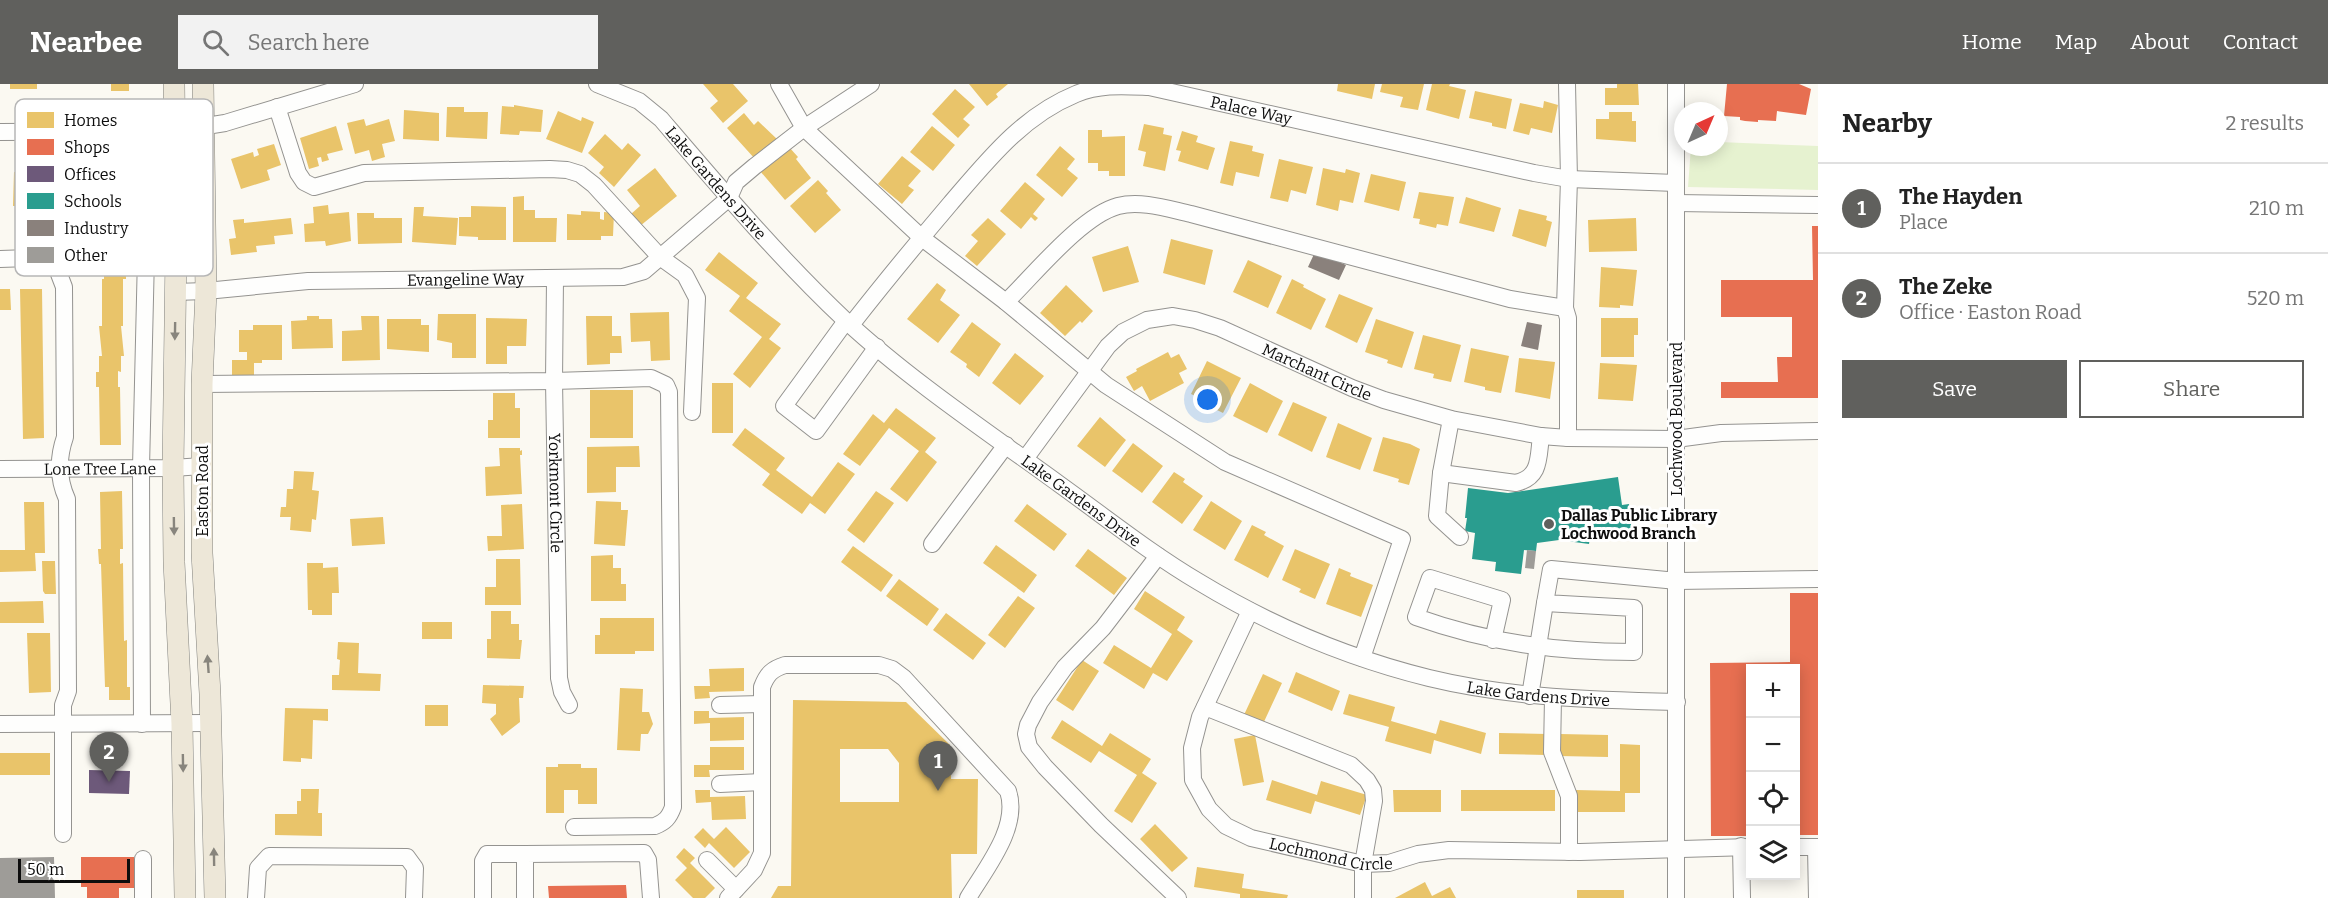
<!DOCTYPE html>
<html lang="en">
<head>
<meta charset="utf-8">
<style>
  body { margin:0; font-family:Bitter,serif; background:#f2f2f2; color:#222 }
  .controls { position:absolute; right:18px; bottom:18px; display:grid; overflow:hidden; border-radius:0px; box-shadow:0 3px 15px #0003 }
  .controls button { width:54px; height:54px; display:grid; place-items:center; padding:0; border:0; border-bottom:2px solid #e0e0e0; background:#fff; color:#222; font:30px sans-serif }
  .compass { position:absolute; left:1674px; top:18px; width:54px; height:54px; border-radius:50%; background:#fff; box-shadow:0 3px 15px #0003; rotate:44deg }
  .scale { position:absolute; left:18px; bottom:15px; width:112px; box-sizing:border-box; padding-left:6px; border:3px solid #0d0d0d; border-top:0; font-size:16px; line-height:21px; white-space:nowrap; color:#0d0d0d; -webkit-text-stroke:4px #fff; paint-order:stroke }
  .you { position:absolute; left:1208px; top:316px; width:21px; height:21px; margin:-15px; border:4px solid #fff; border-radius:50%; background:#1a73e8; box-shadow:0 0 0 9px #1a73e833 }
  .badge { display:grid; place-items:center; width:39px; height:39px; border-radius:50%; background:#60605d; color:#fff; font-size:20px; font-weight:700 }
  .pin { position:absolute; translate:-50% -50px; filter:drop-shadow(0 2px 3px #0008) }
  .pin::after { content:''; position:absolute; top:32px; width:21px; height:18px; background:inherit; clip-path:polygon(0 0,100% 0,50% 100%) }
  .list { margin:0; padding:0; list-style:none }
  h2 { display:flex; justify-content:space-between; align-items:center; height:78px; margin:0; padding:0 24px; font-size:26px }
  h2 small { font-size:20px; font-weight:400; color:#767676 }
  .list li { display:grid; grid-template-columns:39px 1fr auto; gap:18px; align-items:center; box-sizing:border-box; height:90px; padding:0 24px; border-top:2px solid #e0e0e0 }
  .list b { display:block; font-size:22px; white-space:nowrap }
  .list p { margin:0; font-size:20px; white-space:nowrap; color:#767676 }
  .list em { font-size:20px; font-style:normal; color:#767676 }
  .actions { display:flex; gap:12px; padding:18px 24px }
  .actions a { flex:1; padding:14px 0; border:2px solid #60605d; border-radius:0px; text-align:center; font-size:21px; color:#60605d }
  .actions .main { background:#60605d; color:#fff }
  .icon { flex:none; width:33px; height:33px; fill:none; stroke:currentColor; stroke-width:2; stroke-linecap:round; stroke-linejoin:round }
  .map { position:relative; flex:none; width:1818px; height:814px; overflow:hidden }
  header { display:flex; align-items:center; gap:36px; box-sizing:border-box; height:84px; padding:0 30px; background:#60605d; color:#fff }
  header strong { font-size:28px }
  nav { display:flex; gap:33px; margin-inline-start:auto; font-size:21px }
  .search { width:420px; height:54px; background:#f2f2f2; display:flex; align-items:center; gap:15px; box-sizing:border-box; padding:0 21px; border-radius:0px; color:#767676; font-size:22px }
  main { display:flex }
  aside { flex:1; background:#fff }
  .map>svg:first-child { display:block }
  .green { fill:#e6f2d0 }
  .homes { fill:#e9c46a; fill-rule:evenodd }
  .shops { fill:#e76f51 }
  .offices { fill:#6d597a }
  .schools { fill:#2a9d8f }
  .industry { fill:#8a817c }
  .building { fill:#9e9c98 }
  .lines { fill:none; stroke-linecap:round; stroke-linejoin:round }
  .minor-casing { stroke:#949390; stroke-width:18 }
  .major-casing { stroke:#81817d; stroke-width:22 }
  .minor { stroke:#fefefd; stroke-width:16 }
  .major { stroke:#ede7d8; stroke-width:21 }
  .oneway { fill:#88857d }
  .poi-dot { fill:#60605d; stroke:#fff; stroke-width:2 }
  .labels { text-anchor:middle; dominant-baseline:central; stroke-width:6; stroke-linejoin:round; paint-order:stroke }
  .street-label { font-size:16px; fill:#0d0d0d; stroke:#fff }
  .poi-label { font-size:16px; font-weight:bold; fill:#0d0d0d; stroke:#fff; text-anchor:start }
  .key { fill:#fff; stroke:#b6b6b6; stroke-width:1.5 }
  .key-label { font-size:16px; fill:#0d0d0d }
</style>
</head>
<body>
<header>
<strong>Nearbee</strong>
<div class="search"><svg class="icon" aria-label="search" viewBox="0 0 24 24"><circle cx="10" cy="10" r="6"/><path d="M15 15l6 6"/></svg>Search here</div>
<nav><a>Home</a><a>Map</a><a>About</a><a>Contact</a></nav>
</header>
<main>
<div class="map">
<svg width="1818" height="814" viewBox="0 0 1818 814">
  <rect width="100%" height="100%" fill="#fbf9f2"/>
  <path class="green" d="M1719 58 1818 62V106L1688 103 1691 63H1719Z"/>
  <path class="homes" d="M10 0H37V5H10Z
    M111 0H129V7H111Z
    M703 0H733L748 17 723 39 710 24 718 17Z
    M969 0H1008L996 10 998 13 987 22Z
    M1338 0H1375L1372 15 1337 7Z
    M1382 0H1424L1418 26 1400 23 1403 13 1380 8Z
    M1432 0H1450L1449 2 1466 6 1459 35 1426 26Z
    M1617 0H1638L1639 21H1605V4H1617Z
    M955 5 975 23 963 35 970 41 958 54 932 30Z
    M1475 7 1512 15 1506 45 1492 42V39L1469 34Z
    M1544 17 1558 21 1552 49 1531 44 1529 51 1513 47 1520 19 1543 24Z
    M514 21 543 26 541 48 520 47 519 51 500 50 502 22 514 23Z
    M447 23H464V28H488L487 55 446 53Z
    M404 26 439 29V57L403 55Z
    M558 27 581 37 582 33 594 38 582 69 546 55Z
    M1609 28H1632V37H1636V58L1596 55V35H1609Z
    M744 29 754 41 758 37 778 56 755 75 727 44Z
    M364 35 366 42 389 35 395 57 382 60 385 73 372 77 369 66 355 70 347 39Z
    M1144 40 1164 44 1163 50 1172 52 1165 87 1143 82 1146 68 1138 66Z
    M336 42 343 66 327 70 329 76 322 78 321 73 317 74 319 82 309 85 300 54Z
    M932 42 955 61 933 87 910 68Z
    M1088 46H1102V53L1125 52V92H1109V87H1098V79H1088Z
    M1182 47 1198 52 1196 58 1215 64 1208 86 1178 77 1181 67 1176 66Z
    M605 50 622 66 628 59 641 71 614 103 599 89 604 83 588 69Z
    M1230 57 1253 62 1252 67 1264 70 1259 93 1236 88 1233 102 1220 99Z
    M274 60 281 81 267 86 270 96 241 105 231 75 253 68 254 73 259 71 257 65Z
    M1060 62 1075 75 1067 85 1078 94 1062 113 1036 91Z
    M789 63 798 73 796 75 811 94 785 116 760 87Z
    M902 72 921 87 908 102 914 106 902 120 878 100Z
    M1279 75 1313 83 1306 110 1291 106 1288 118 1270 114Z
    M655 84 677 112 640 142 631 130 640 122 627 106Z
    M1323 84 1345 89 1346 85 1360 89 1353 119 1340 116 1338 127 1316 121Z
    M14 88 31 89V95H50L49 115 41 114V121L13 122Z
    M1371 90 1406 98 1399 127 1364 118Z
    M818 96 828 107 826 109 841 126 815 149 790 122Z
    M1025 98 1045 115 1033 130 1038 134 1035 137 1031 133 1021 145 1000 127Z
    M1419 108 1454 113 1448 142 1437 140 1436 144 1419 140 1420 135 1413 134Z
    M524 112V126H535V134H557L556 158H513V113Z
    M1466 113 1501 124 1494 148 1459 139Z
    M328 121 329 130 349 128 351 157 326 162 325 157 305 158 304 140 314 139 313 123Z
    M471 122 506 123V156H478V153L459 152V133H471Z
    M414 123H424L423 132 458 134 456 161 412 158Z
    M1519 125 1547 132 1546 136 1552 138 1546 163 1512 152Z
    M581 127 600 128V135L604 136V128L614 129 613 152H601V156H567V130L581 131Z
    M357 129H374V134H402V159L358 160Z
    M291 134 293 150 274 152 275 160 256 162 257 168 231 171 229 155 236 154 233 136 244 135V139Z
    M988 134 1006 150 977 182 965 172 978 157 971 151Z
    M1636 134 1637 167 1589 168 1588 136Z
    M1171 155 1213 166 1205 201 1163 189Z
    M1128 162 1139 198 1103 208 1092 173Z
    M719 168 758 199 746 214 781 240 769 255 781 264 750 304 733 290 762 253 729 227 740 212 705 186Z
    M1248 176 1282 192 1268 224 1233 208Z
    M1601 183 1637 186 1633 222 1620 221V224L1599 223Z
    M104 184H126V195H123V242H121L124 272H121V288L118 287V303H120L121 361H100L99 303H96V288H99V272H102L99 242H102V195H104Z
    M1292 195 1304 201 1303 203 1326 215 1311 246 1276 229Z
    M937 199 946 206 940 216 960 231 938 259 907 235Z
    M1066 201 1093 227 1082 239 1080 237 1065 252 1040 229Z
    M0 205H10L11 226H0Z
    M20 205H42L44 354 23 355Z
    M1339 210 1373 224 1357 259 1325 243Z
    M669 228 670 276 651 277 650 257 631 258 630 229Z
    M438 230H476V274H452V259L437 256Z
    M307 232H319V235H332L333 264 292 265 291 237 307 236Z
    M361 232H379L380 276 342 277V247L362 246Z
    M586 232H612V252H621L622 269H610V280L587 281Z
    M486 234 527 235 526 262H507V280H486Z
    M1601 234H1638V251H1634V273H1601Z
    M387 235H421V241H429V268L387 265Z
    M1376 235 1414 248 1402 284 1387 279 1388 276 1365 268Z
    M972 238 1001 260 979 293 966 283 967 280 950 268Z
    M253 241H282V276H262V279H254V294H232V276H247V268H239V246H253Z
    M1423 251 1461 261 1451 298 1433 294 1434 290 1414 285Z
    M1471 264 1509 272 1501 309 1485 306V303L1464 298Z
    M1168 268 1171 274 1179 270 1187 285 1179 289 1184 299 1150 317 1142 302 1134 307 1126 293 1137 287 1136 285Z
    M1015 269 1044 292 1020 321 992 299Z
    M1519 274 1555 278 1550 315 1515 308Z
    M1207 277 1241 294 1223 329 1211 323 1213 320 1191 310Z
    M1600 279 1637 281 1633 317 1598 315Z
    M712 299H733V349H712Z
    M1250 299 1283 317 1267 349 1233 332Z
    M590 306H633V354H590Z
    M493 309H515V324H520V354H488V336H493Z
    M1293 318 1327 333 1312 368 1278 351Z
    M896 324 936 354 925 368 937 378 907 418 890 405 919 367 889 344 860 382 843 370 873 330 884 339Z
    M1100 333 1126 356 1105 383 1077 362Z
    M1338 339 1372 354 1360 386 1326 373Z
    M745 344 785 374 776 386 812 413 838 378 855 390 825 430 810 419 802 430 762 401 770 390 732 361Z
    M1383 353 1410 360 1420 365 1409 401 1398 398 1399 395 1373 387Z
    M1133 359 1163 382 1142 409 1112 387Z
    M639 362 640 383H616V408L587 409V363Z
    M499 364H520V367L522 366V371H520L522 410 486 412 485 383 500 382Z
    M294 387 314 388 312 406 319 407 316 436 312 435 311 448 290 446 291 433H280L281 423H286L287 405H293Z
    M1174 388 1185 395 1183 398 1203 412 1182 440 1152 418Z
    M122 407 123 465H120V480L123 479 124 557 127 556V603H130V616H109V603H105L101 480H99L98 465H101L100 408Z
    M876 407 894 419 864 459 847 446Z
    M596 417 621 418V426H628L625 462 594 460Z
    M1211 417 1242 437 1225 466 1193 446Z
    M24 418H44L45 469H35L36 487 0 488V466H25Z
    M522 420 524 465 488 467 487 452H502L501 421Z
    M1027 420 1067 450 1054 467 1014 437Z
    M383 433 385 460 352 462 350 435Z
    M1252 441 1266 448 1264 451 1284 462 1268 494 1234 476Z
    M996 461 1037 491 1024 509 983 479Z
    M853 462 893 491 881 508 841 478Z
    M1088 465 1127 494 1114 511 1075 482Z
    M1295 465 1330 480 1315 515 1299 508 1301 505 1282 496Z
    M613 471V484H621V500H626V517H591V472Z
    M496 475H520L521 521H485V503H496Z
    M42 477H55L56 510H45L43 507Z
    M307 479H323V484L338 483 339 509H332V531H312V526H308Z
    M1339 484 1351 489 1350 492 1373 501 1361 533 1326 520Z
    M899 495 939 525 927 542 886 512Z
    M1145 507 1185 533 1177 546 1193 557 1167 597 1153 589 1144 605 1103 579 1114 561 1151 584 1172 550 1134 525Z
    M1018 512 1035 524 1005 564 988 551Z
    M43 517 44 539H0V518Z
    M491 527H511V540H519V556H522L520 575 487 574V555H491Z
    M946 529 986 559 973 576 933 546Z
    M600 534H654V567H635V570H595V551H600Z
    M422 538H452V555H422Z
    M27 549H50L51 608 29 609Z
    M338 558 359 559 358 589 381 590 380 607 332 606V591H339L340 576 337 575Z
    M1082 576 1099 587 1073 627 1056 616Z
    M744 584V607L709 608 710 614 695 615 694 602H710L709 585Z
    M1296 588 1340 607 1332 627 1288 608Z
    M1263 590 1282 599 1262 642 1243 633Z
    M483 601 524 602 523 614H519L520 638 502 652 490 635 496 630V620L482 619Z
    M620 604 643 605 642 628H649L653 640 648 650H641L640 667 617 666Z
    M1349 610 1395 623 1391 637 1436 650 1440 636 1486 649 1481 670 1434 656 1431 670 1385 657 1389 643 1343 630Z
    M793 616 906 618 950 661 951 695H978L977 770H951L952 814H771L778 802H791ZM840 665H888L899 679V718H840Z
    M425 621H448V642H425Z
    M285 624 328 625V637L313 636 312 675 301 674V678L283 677Z
    M694 627H709V634L744 633V656L710 657V639L694 640Z
    M1062 636 1102 662 1110 649 1151 675 1142 689 1157 699 1132 739 1114 727 1137 691 1099 667 1091 679 1051 654Z
    M1499 649 1547 650 1546 671 1499 670Z
    M1560 650 1608 651V673L1559 672Z
    M1255 651 1264 698 1243 702 1234 655Z
    M1620 660 1640 661V709H1625V728H1576V706L1620 707Z
    M710 663H744V686H709L710 693H694V681H710Z
    M0 669H50V691H0Z
    M558 680H581V684H597V720H578V706H564V729H546V683H558Z
    M1272 696 1317 711 1321 697 1367 711 1360 731 1315 717 1311 730 1266 716Z
    M301 705H319L318 729H322V752L275 751V730H297V717H301Z
    M695 706H710V713L745 712 746 735 712 736 711 718 696 719Z
    M1393 706H1441V728H1394Z
    M1461 706H1555V727H1461Z
    M1155 740 1188 774 1172 788 1140 755Z
    M726 743 750 768 734 784 709 759 705 764 694 753 703 744 714 755Z
    M684 764 695 774 690 779 715 804 705 814H693L675 796 687 784 676 773Z
    M1197 783 1244 790 1242 804 1288 811 1287 814H1240V810L1194 803Z
    M1425 798 1432 812 1450 803 1456 814H1395Z
    M1577 806H1624V814H1577Z"/>
  <path class="shops" d="M1727 0H1799L1811 5 1806 31 1777 27 1776 37 1758 36V38L1745 37 1740 36V33L1724 32Z
    M1812 142H1818V314H1721V298H1778L1777 273H1792V233H1721V196H1813Z
    M1790 509H1818V751H1796V584H1750V752H1711L1710 579 1790 578Z
    M81 773H134V804H119V814H87V803H81Z
    M626 801 627 814H549L548 802Z"/>
  <path class="offices" d="M89 686 130 687 129 710 89 709Z"/>
  <path class="schools" d="M1618 393 1622 421 1629 420 1632 446 1590 453 1589 460 1559 456 1537 459 1536 467 1524 466 1521 490 1495 487 1496 478 1472 475 1475 449 1465 447 1467 434H1465L1468 404 1508 409Z"/>
  <path class="industry" d="M1315 168 1346 181 1339 196 1308 183Z
    M1527 238 1542 241 1538 266 1521 262Z"/>
  <path class="building" d="M1527 466 1536 467 1534 485 1525 484Z
    M54 773 55 814H0V774Z"/>
  <g class="lines">
    <g class="minor-casing">
      <g id="minor">
        <path id="s1" d="M597 0 639 17 661 35C720 104 779 174 846 237 910 296 989 349 1059 400 1105 433 1150 469 1199 498 1270 541 1348 574 1429 594 1511 614 1593 616 1677 618"/>
        <path d="M779 0 804 44 922 154 1006 218 1106 301 1225 378 1402 455 1362 574"/>
        <path d="M1676 0V814"/>
        <path d="M277 23 298 89 304 98 314 103 364 89 550 85 567 86 580 90 594 101 660 173 685 191 697 214 692 328"/>
        <path d="M0 48 175 47 225 39 355 0"/>
        <path d="M1676 119 1818 121"/>
        <path d="M59 174V190L64 203 65 353C58 373 58 395 67 415L68 607 63 621V750"/>
        <path d="M0 175 176 169"/>
        <path id="s2" d="M555 195 554 297 559 594 562 608 569 621"/>
        <path id="s3" d="M175 208 206 207 308 197 623 193 644 187 729 114 736 98 755 82 804 44 871 0"/>
        <path d="M1006 218C1034 191 1081 132 1118 122 1141 116 1168 125 1191 130L1510 215 1565 224 1568 234V354"/>
        <path d="M1565 224 1569 95 1567 0"/>
        <path d="M846 237 784 322 816 347 877 263"/>
        <path id="s4" d="M851 241C883 200 916 160 950 120 987 77 1022 32 1076 10 1100 0 1124 2 1149 3L1534 89 1569 95 1676 99"/>
        <path d="M202 300 554 297 651 294 666 301 669 308 673 723C669 734 665 738 655 742L574 743"/>
        <path d="M1451 335 1441 389 1437 432 1460 453"/>
        <path id="s5" d="M1025 375 1108 262 1123 248 1147 236 1173 232 1195 236 1220 244 1352 304 1384 316 1451 335 1541 352 1568 354 1676 355 1721 349 1818 347"/>
        <path id="s6" d="M0 385 173 384 202 382"/>
        <path d="M1441 389 1516 399C1541 393 1538 374 1541 352"/>
        <path d="M932 460 1006 361"/>
        <path d="M1158 472 1103 544 1065 583 1040 618 1028 641 1026 650 1029 663 1045 683 1101 741 1178 814"/>
        <path id="s7" d="M1250 527 1200 633 1192 664 1193 696 1209 725 1226 742 1251 754 1363 780 1389 779 1418 770 1449 766 1580 768 1750 763"/>
        <path d="M1493 556 1502 516 1430 494 1416 533C1489 559 1557 568 1634 568V524L1545 519 1551 485 1677 497 1818 495"/>
        <path d="M1530 612 1545 519"/>
        <path d="M1553 614 1552 668 1569 712V768"/>
        <path d="M720 621 762 620"/>
        <path d="M1205 623 1351 681 1367 696 1373 706 1374 717 1363 780V814"/>
        <path d="M0 640 210 639"/>
        <path d="M142 640 141 383 146 172"/>
        <path d="M720 700 762 698"/>
        <path d="M1741 762 1742 814"/>
        <path d="M1796 763H1818"/>
        <path d="M1816 764 1817 814"/>
        <path d="M707 776 736 805"/>
        <path d="M143 814V775"/>
        <path d="M256 814 258 784 269 772 407 773 415 784 414 814"/>
        <path d="M483 814V777L487 770H525"/>
        <path d="M525 814V770L644 769 648 776 651 814"/>
        <path d="M728 814 754 786 762 769V603C767 590 772 585 785 581H879L892 585 904 594 1008 707C1020 743 986 784 968 814"/>
      </g>
    </g>
    <g class="major-casing">
      <path id="major" d="M174 0 176 169 173 384 174 478 182 640 185 814
        M203 0 206 207 202 300V469L210 610 215 814"/>
    </g>
    <use href="#minor" class="minor"/>
    <use href="#major" class="major"/>
  </g>
  <defs><path id="oneway-solid" d="M-6-.8H1V-3.2L6.5 0L1 3.2V.8H-6Z" transform="scale(1.5)"/></defs>
  <g class="oneway">
    <use href="#oneway-solid" transform="translate(175 247) rotate(91)"/>
    <use href="#oneway-solid" transform="translate(174 442) rotate(89)"/>
    <use href="#oneway-solid" transform="translate(208 580) rotate(-94)"/>
    <use href="#oneway-solid" transform="translate(183 679) rotate(89)"/>
    <use href="#oneway-solid" transform="translate(214 773) rotate(-91)"/>
  </g>
  <circle class="poi-dot" cx="1549" cy="440" r="6"/>
  <g class="labels">
    <g class="street-label">
      <text stroke="none"><textPath href="#s4" startOffset="504">Palace Way</textPath></text>
      <text stroke="none"><textPath href="#s1" startOffset="158">Lake Gardens Drive</textPath></text>
      <text stroke="none"><textPath href="#s3" startOffset="291">Evangeline Way</textPath></text>
      <text stroke="none"><textPath href="#s5" startOffset="369">Marchant Circle</textPath></text>
      <text transform="translate(1676 335) rotate(-90)">Lochwood Boulevard</text>
      <text stroke="none"><textPath href="#s6" startOffset="100">Lone Tree Lane</textPath></text>
      <text transform="translate(202 407) rotate(-90)">Easton Road</text>
      <text stroke="none"><textPath href="#s2" startOffset="214">Yorkmont Circle</textPath></text>
      <text stroke="none"><textPath href="#s1" startOffset="644">Lake Gardens Drive</textPath></text>
      <text stroke="none"><textPath href="#s1" startOffset="1148">Lake Gardens Drive</textPath></text>
      <text stroke="none"><textPath href="#s7" startOffset="348">Lochmond Circle</textPath></text>
    </g>
    <g class="poi-label">
      <text x="1561" y="431">Dallas Public Library<tspan x="1561" dy="18">Lochwood Branch</tspan></text>
    </g>
  </g>
  <rect x="15" y="15" width="198" height="177" rx="9" class="key"/>
  <rect x="27" y="28" width="27" height="16" fill="#e9c46a"/>
  <rect x="27" y="55" width="27" height="16" fill="#e76f51"/>
  <rect x="27" y="82" width="27" height="16" fill="#6d597a"/>
  <rect x="27" y="109" width="27" height="16" fill="#2a9d8f"/>
  <rect x="27" y="136" width="27" height="16" fill="#8a817c"/>
  <rect x="27" y="163" width="27" height="16" fill="#9e9c98"/>
  <g class="key-label">
    <text x="64" y="42">Homes</text>
    <text x="64" y="69">Shops</text>
    <text x="64" y="96">Offices</text>
    <text x="64" y="123">Schools</text>
    <text x="64" y="150">Industry</text>
    <text x="64" y="177">Other</text>
  </g>
</svg>
<div class="controls">
<button>+</button>
<button>−</button>
<button><svg class="icon" aria-label="locate" viewBox="0 0 24 24"><circle cx="12" cy="12" r="6"/><path d="M12 2v4M12 18v4M2 12h4M18 12h4"/></svg></button>
<button><svg class="icon" aria-label="layers" viewBox="0 0 24 24"><path d="M12 4l9 5-9 5-9-5zM3 14l9 5 9-5"/></svg></button>
</div>
<svg class="compass" viewBox="-18 -18 36 36"><path d="M0-13l5 13h-10z" fill="#e53935"/><path d="M0 13l5-13h-10z" fill="#767676"/></svg>
<div class="scale">50 m</div>
<div class="you"></div>
<div class="pin badge" style="left:938px;top:707px">1</div>
<div class="pin badge" style="left:109px;top:698px">2</div>
</div>
<aside>
<h2>Nearby<small>2 results</small></h2>
<ul class="list">
<li><span class="badge">1</span><div><b>The Hayden</b><p>Place</p></div><em>210 m</em></li>
<li><span class="badge">2</span><div><b>The Zeke</b><p>Office · Easton Road</p></div><em>520 m</em></li>
</ul>
<div class="actions"><a class="main">Save</a><a>Share</a></div>
</aside>
</main>
</body>
</html>
